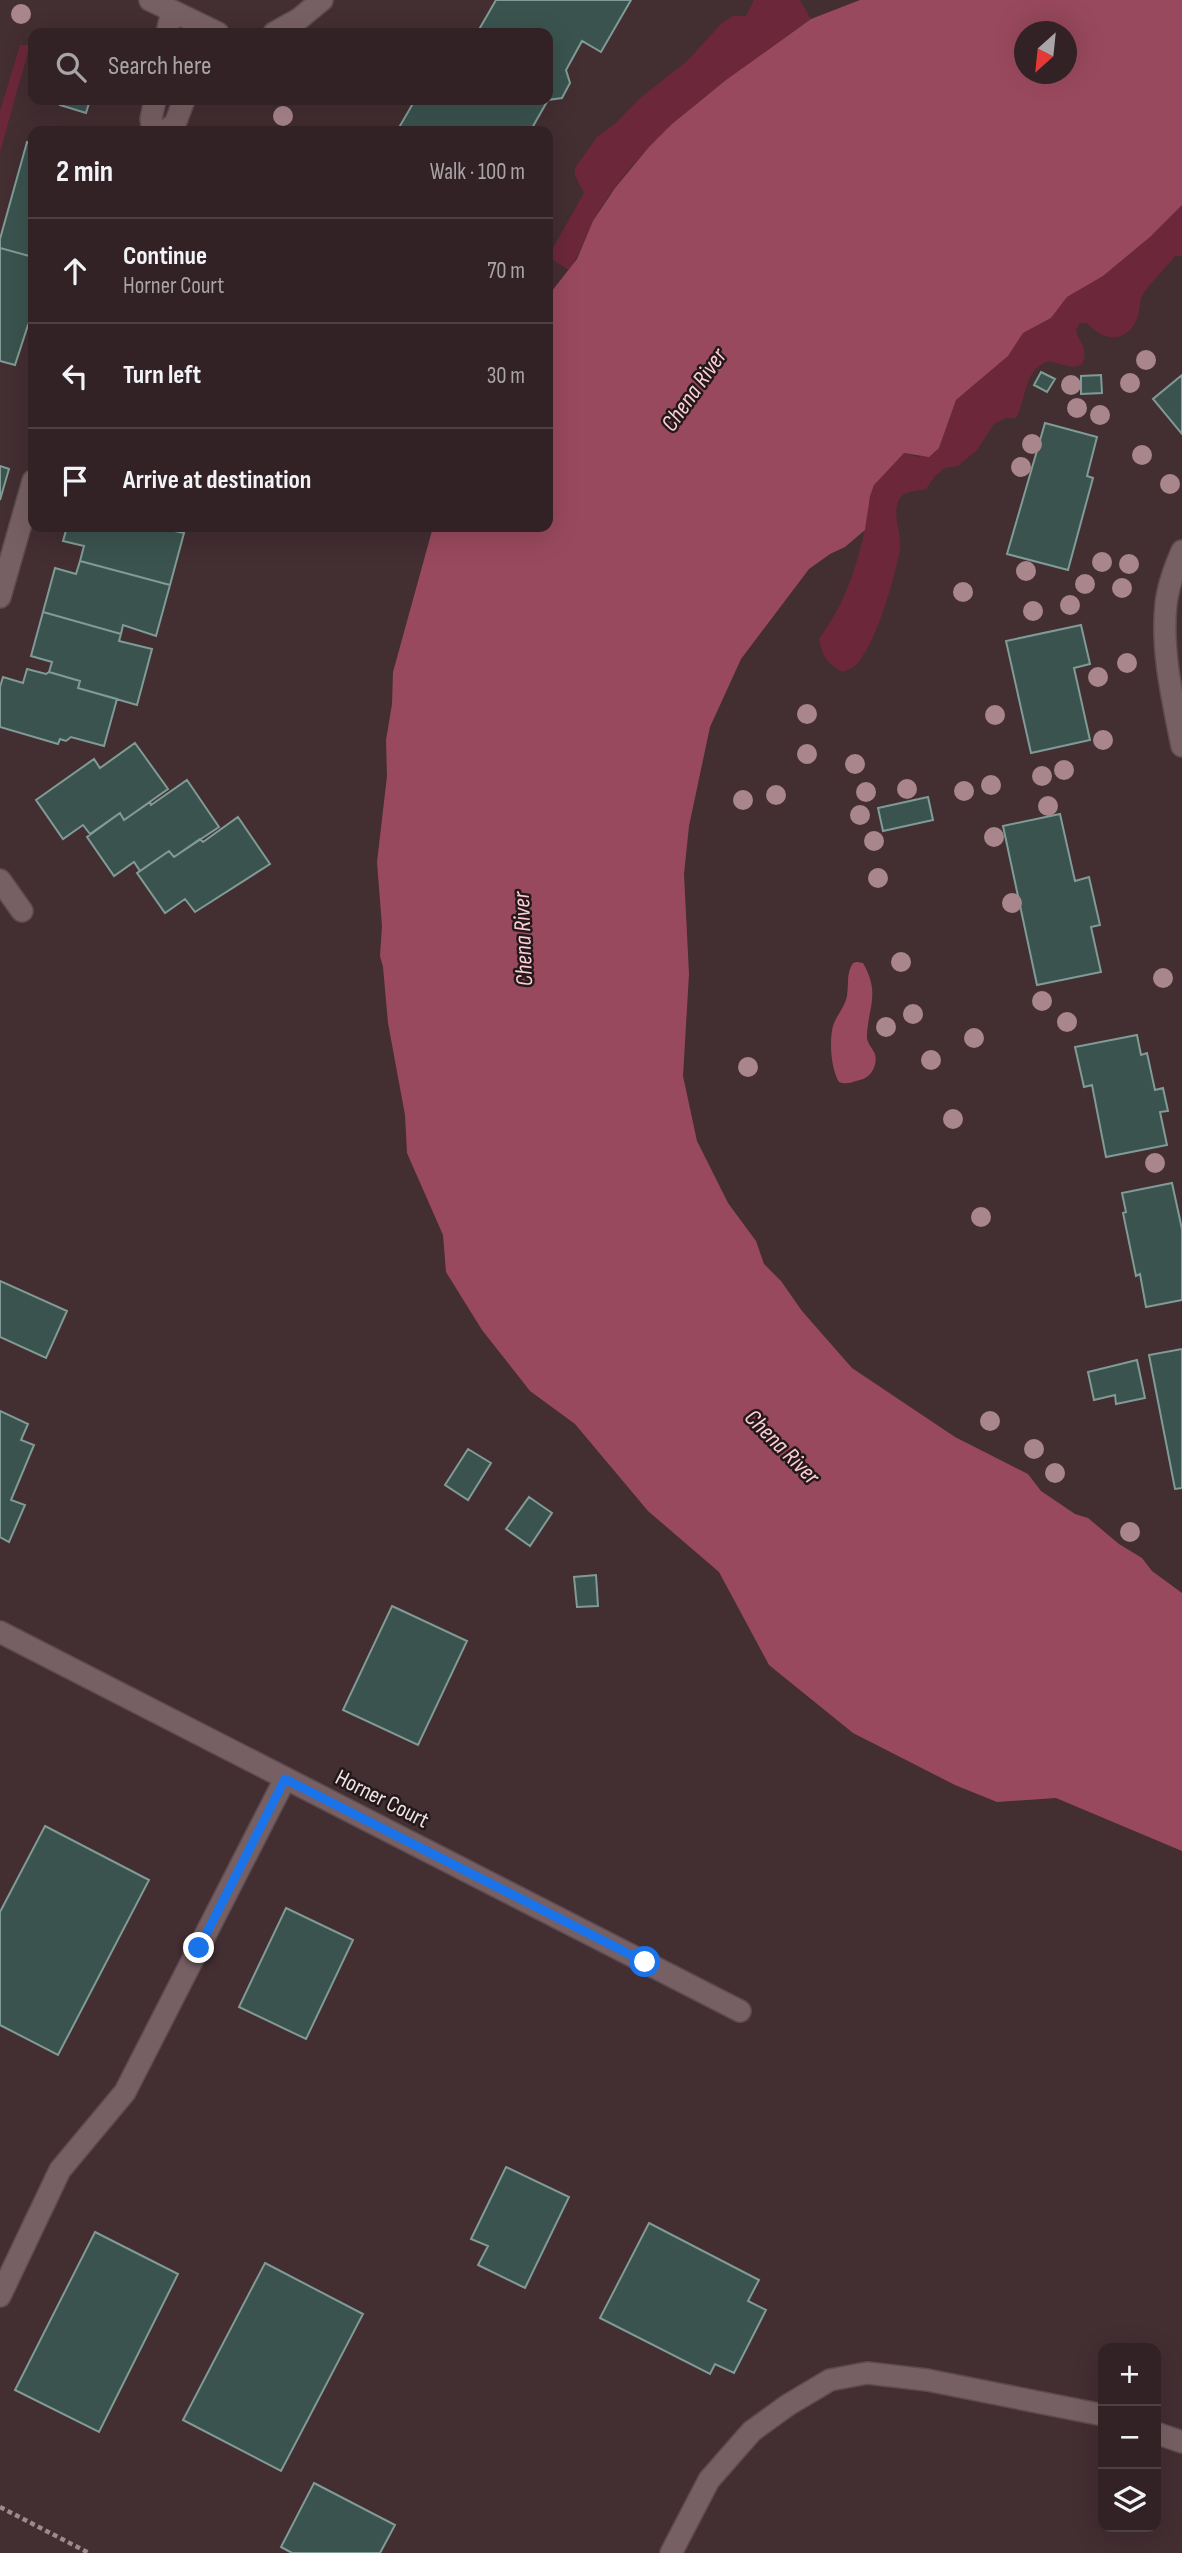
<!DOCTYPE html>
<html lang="en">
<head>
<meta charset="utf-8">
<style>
  body { margin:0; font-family:"Sofia Sans Condensed",sans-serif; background:#3a2a2e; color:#f1f3f6 }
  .controls { position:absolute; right:21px; bottom:21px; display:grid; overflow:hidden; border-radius:14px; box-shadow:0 7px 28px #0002 }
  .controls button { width:63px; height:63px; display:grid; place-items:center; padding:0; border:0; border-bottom:2px solid #4d3f43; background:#322226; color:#f1f3f6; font:35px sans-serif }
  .compass { position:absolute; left:1014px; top:21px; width:63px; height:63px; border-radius:50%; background:#322226; box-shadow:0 7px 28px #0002; rotate:207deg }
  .stop { position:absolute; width:21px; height:21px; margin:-16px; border:5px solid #1a73e8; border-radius:50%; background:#fff }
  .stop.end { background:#1a73e8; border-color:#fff; box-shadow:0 2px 7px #0008 }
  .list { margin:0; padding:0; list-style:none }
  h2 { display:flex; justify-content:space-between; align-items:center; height:91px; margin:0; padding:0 28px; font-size:30px }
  h2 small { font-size:23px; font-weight:400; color:#a8a4a7 }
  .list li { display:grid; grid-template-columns:46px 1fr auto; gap:21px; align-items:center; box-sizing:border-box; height:105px; padding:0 28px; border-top:2px solid #4d3f43 }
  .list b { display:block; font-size:26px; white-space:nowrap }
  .list p { margin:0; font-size:23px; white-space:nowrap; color:#a8a4a7 }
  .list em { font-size:23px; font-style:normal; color:#a8a4a7 }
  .icon { flex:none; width:38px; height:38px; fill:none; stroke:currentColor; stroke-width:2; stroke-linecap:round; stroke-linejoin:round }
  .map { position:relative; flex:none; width:1182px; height:2553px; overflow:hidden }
  .search { position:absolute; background:#322226; box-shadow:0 7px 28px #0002; left:28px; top:28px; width:525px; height:77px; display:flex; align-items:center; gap:18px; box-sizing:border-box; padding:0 24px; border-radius:14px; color:#a8a4a7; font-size:26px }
  .panel { position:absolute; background:#322226; box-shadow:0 7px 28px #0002; left:28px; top:126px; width:525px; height:406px; border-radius:14px }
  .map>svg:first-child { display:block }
  .green { fill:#6c273b }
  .water { fill:#99495d; fill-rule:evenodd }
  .building { fill:#3a534f; stroke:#809b96; stroke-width:2 }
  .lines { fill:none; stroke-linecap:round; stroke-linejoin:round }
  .minor-casing { stroke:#5d4b4f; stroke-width:24 }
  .path { stroke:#9c8b8e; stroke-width:4.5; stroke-dasharray:5 3.5; stroke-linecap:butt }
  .minor { stroke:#776064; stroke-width:21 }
  .tree { fill:#a9858c }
  .route { stroke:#1a73e8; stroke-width:9 }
  .labels { text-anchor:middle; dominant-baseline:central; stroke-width:5; stroke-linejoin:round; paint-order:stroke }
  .street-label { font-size:23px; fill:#f0e2e5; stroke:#23191b }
  .water-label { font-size:24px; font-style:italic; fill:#fecdd7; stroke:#23191b }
</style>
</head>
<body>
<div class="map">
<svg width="1182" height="2553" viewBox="0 0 1182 2553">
  <rect width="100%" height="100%" fill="#432e32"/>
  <path class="green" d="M754 0H800L811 19C741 69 669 117 616 186 608 197 599 210 593 222 584 239 580 255 569 270L548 257 584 193 575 175V168L597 137 616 123 640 98 686 62 721 24 733 16H746Z
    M20 45H30L0 152V111Z
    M1182 205V256H1175C1165 269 1152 281 1143 294 1139 301 1140 309 1138 316 1129 343 1104 343 1087 323H1080L1076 330C1077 338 1083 342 1084 350 1088 374 1066 366 1053 362 1048 360 1042 364 1038 367 1024 379 1025 402 1016 418H1006L994 424 977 450 958 466 945 468 935 476 926 489C918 491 907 490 901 497 890 510 902 533 900 549 895 577 877 639 860 660 856 667 850 669 843 672 826 663 823 657 819 639 844 604 854 575 864 534 868 518 866 499 874 485 881 473 894 463 904 453L918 457 939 448 956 400 1008 356 1023 333 1051 318 1067 297 1103 276 1150 237Z"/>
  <path class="water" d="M860 0H1182V205L1150 237 1103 276 1067 297 1051 318 1023 333 1008 356 956 400 939 448 929 457 904 453 874 485 870 496 865 530 845 547 830 554 809 569 741 659 710 727 689 826 684 874 689 974 683 1076 697 1141 728 1203 756 1241 764 1264 781 1281 802 1311 852 1368 955 1437 1028 1474 1041 1491 1075 1514 1088 1518 1119 1544 1142 1558 1152 1571 1182 1593V1851L1056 1798 997 1802 955 1785 853 1733 769 1665 719 1572 648 1511 575 1424 530 1391 482 1330 446 1272 443 1235 407 1153 405 1115 388 1023 383 967 380 956 382 926 377 862 387 776 386 740 392 704 393 672 433 527H548V296L577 259 593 221 615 188 649 147 672 124 726 80 811 19ZM1024 32H1066V74H1024Z
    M857 962 863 963C880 993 869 1005 867 1034 866 1043 872 1047 875 1054 878 1065 871 1078 860 1080 852 1082 846 1085 839 1082 831 1069 829 1041 833 1026 836 1016 845 1007 847 996 849 983 846 974 853 963Z"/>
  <path class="building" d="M496 0H631L601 52 582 41 566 70 570 83 562 98 548 100 532 128 539 131H397L415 100H548V33H477Z
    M61 100H90L86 113 60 105Z
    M27 142 33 144V257L0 248V239Z
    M0 248 33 257V327L28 325 15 365 0 361Z
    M1041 372 1055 379 1047 392 1034 385Z
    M1101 375 1102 393 1081 394V376Z
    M1182 375V434L1153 399Z
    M1045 423 1097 437 1087 476 1093 478 1068 570 1007 554Z
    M0 466 9 469 0 500Z
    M67 527H156L184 533 170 585 80 561 84 546 63 541Z
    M80 561 170 585 156 636 123 625 121 634 43 612 55 568 76 574Z
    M43 612 121 634 119 641 152 649 137 705 78 688 80 681 49 672 52 662 31 656Z
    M1081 625 1090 664 1074 668 1090 740 1031 753 1006 641Z
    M27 669 46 674 49 672 80 681 78 688 117 699 104 746 71 737 66 741 60 739 58 744 0 727V687L3 677 23 683Z
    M135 743 168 789 124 820 120 813 90 834 83 825 63 839 36 800 94 759 100 768Z
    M187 780 219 827 174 857 169 851 140 871 134 862 114 876 87 837 120 813 124 820 150 802 151 805Z
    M928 797 933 820 883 831 878 808Z
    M1060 814 1075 881 1089 877 1100 925 1091 927 1101 972 1037 985 1003 826Z
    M238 817 270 864 195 912 185 899 165 913 137 873 169 851 174 857 200 839 203 842Z
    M1137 1035 1141 1055 1147 1053 1155 1090 1163 1088 1168 1111 1160 1112 1167 1145 1106 1157 1092 1085 1084 1087 1075 1047Z
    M1172 1183 1182 1229V1300L1146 1307 1140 1274 1136 1276 1123 1213 1126 1212 1122 1193Z
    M0 1281 67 1311 46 1358 0 1337Z
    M1182 1349V1488L1175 1489 1149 1355Z
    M1137 1360 1145 1398 1116 1404 1115 1395 1094 1400 1088 1372Z
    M0 1411 28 1424 21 1440 34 1445 11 1500 25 1505 9 1542 0 1537Z
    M468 1449 491 1463 468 1500 445 1485Z
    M529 1497 552 1513 530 1546 506 1529Z
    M596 1575 598 1606 577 1607 574 1577Z
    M392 1606 467 1641 418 1745 343 1710Z
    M45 1826 149 1880 58 2055 0 2025V1912Z
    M286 1908 353 1940 306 2039 239 2007Z
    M506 2167 569 2197 525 2288 478 2265 488 2246 471 2239Z
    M649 2223 759 2280 748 2301 766 2310 734 2373 715 2364 710 2374 600 2318Z
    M95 2232 178 2274 99 2432 15 2390Z
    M265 2263 363 2314 281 2471 183 2420Z
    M314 2483 395 2525 380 2553H292L281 2547Z"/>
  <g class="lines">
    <g class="minor-casing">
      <path id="minor" d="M150 0 218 33
        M167 33 172 11
        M274 33 299 19 322 0
        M153 131 151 119 155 100
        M164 131 175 124 184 100
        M1182 551C1175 567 1168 586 1166 604 1161 651 1173 701 1182 746
        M0 597 33 481
        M0 880 22 911
        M0 1632 740 2011
        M0 2296 60 2170 125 2092 285 1779
        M1156 2433 1182 2442
        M671 2553 709 2480 752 2431 788 2405 830 2380 867 2373 927 2380 1103 2415"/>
    </g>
    <path class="path" d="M0 2507 89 2553"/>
    <use href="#minor" class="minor"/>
  </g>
  <g class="tree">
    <circle cx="21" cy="14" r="10"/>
    <circle cx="283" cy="116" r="10"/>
    <circle cx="1146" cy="360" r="10"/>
    <circle cx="1130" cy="383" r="10"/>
    <circle cx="1071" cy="385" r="10"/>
    <circle cx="1077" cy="408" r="10"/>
    <circle cx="1100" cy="415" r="10"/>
    <circle cx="1032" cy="444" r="10"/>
    <circle cx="1142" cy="455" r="10"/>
    <circle cx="1021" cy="467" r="10"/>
    <circle cx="1170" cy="484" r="10"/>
    <circle cx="1102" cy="562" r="10"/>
    <circle cx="1129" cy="564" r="10"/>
    <circle cx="1026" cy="571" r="10"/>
    <circle cx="1085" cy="584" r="10"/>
    <circle cx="1122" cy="588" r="10"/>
    <circle cx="963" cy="592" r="10"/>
    <circle cx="1070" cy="605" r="10"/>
    <circle cx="1033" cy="611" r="10"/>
    <circle cx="1127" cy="663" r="10"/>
    <circle cx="1098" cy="677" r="10"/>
    <circle cx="807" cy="714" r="10"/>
    <circle cx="995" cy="715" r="10"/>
    <circle cx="1103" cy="740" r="10"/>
    <circle cx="807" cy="754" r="10"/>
    <circle cx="855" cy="764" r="10"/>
    <circle cx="1064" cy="770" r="10"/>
    <circle cx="1042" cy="776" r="10"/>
    <circle cx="991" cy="785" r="10"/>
    <circle cx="907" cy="789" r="10"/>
    <circle cx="964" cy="791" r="10"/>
    <circle cx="866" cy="792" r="10"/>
    <circle cx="776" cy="795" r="10"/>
    <circle cx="743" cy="800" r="10"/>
    <circle cx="1048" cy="806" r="10"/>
    <circle cx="860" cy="815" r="10"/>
    <circle cx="994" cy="837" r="10"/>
    <circle cx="874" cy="841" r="10"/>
    <circle cx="878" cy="878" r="10"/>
    <circle cx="1012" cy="903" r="10"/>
    <circle cx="901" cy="962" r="10"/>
    <circle cx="1163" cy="978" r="10"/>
    <circle cx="1042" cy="1001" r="10"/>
    <circle cx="913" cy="1014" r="10"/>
    <circle cx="1067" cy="1022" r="10"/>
    <circle cx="886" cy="1027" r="10"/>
    <circle cx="974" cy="1038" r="10"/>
    <circle cx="931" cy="1060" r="10"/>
    <circle cx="748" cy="1067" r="10"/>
    <circle cx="953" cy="1119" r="10"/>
    <circle cx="1155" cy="1163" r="10"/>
    <circle cx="981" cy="1217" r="10"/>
    <circle cx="990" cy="1421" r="10"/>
    <circle cx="1034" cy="1449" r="10"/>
    <circle cx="1055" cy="1473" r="10"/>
    <circle cx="1130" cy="1532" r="10"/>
  </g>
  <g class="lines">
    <path class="route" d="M199 1948 285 1779 645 1962"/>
  </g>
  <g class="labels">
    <g class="street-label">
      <text transform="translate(382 1799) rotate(27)">Horner Court</text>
    </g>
    <g class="water-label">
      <text transform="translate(694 390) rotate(-55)">Chena River</text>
      <text transform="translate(523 939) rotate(-92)">Chena River</text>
      <text transform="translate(782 1447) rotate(45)">Chena River</text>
    </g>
  </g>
</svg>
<div class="controls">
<button>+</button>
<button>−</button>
<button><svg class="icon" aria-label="layers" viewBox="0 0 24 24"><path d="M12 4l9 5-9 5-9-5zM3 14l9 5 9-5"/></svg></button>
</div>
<svg class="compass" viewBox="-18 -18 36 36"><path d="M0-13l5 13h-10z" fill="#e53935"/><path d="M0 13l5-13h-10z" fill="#a8a4a7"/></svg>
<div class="stop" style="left:645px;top:1962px"></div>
<div class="stop end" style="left:199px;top:1948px"></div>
<div class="search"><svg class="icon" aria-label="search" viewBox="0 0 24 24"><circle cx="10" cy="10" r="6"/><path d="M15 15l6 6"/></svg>Search here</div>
<section class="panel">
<h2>2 min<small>Walk · 100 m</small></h2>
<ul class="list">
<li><svg class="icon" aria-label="ahead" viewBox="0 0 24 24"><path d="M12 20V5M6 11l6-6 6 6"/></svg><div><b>Continue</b><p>Horner Court</p></div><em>70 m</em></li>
<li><svg class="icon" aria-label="left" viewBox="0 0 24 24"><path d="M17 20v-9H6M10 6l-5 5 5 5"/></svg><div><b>Turn left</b></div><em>30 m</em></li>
<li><svg class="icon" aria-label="arrive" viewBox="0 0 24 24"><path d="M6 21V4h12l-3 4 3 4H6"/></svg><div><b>Arrive at destination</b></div></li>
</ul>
</section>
</div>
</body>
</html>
